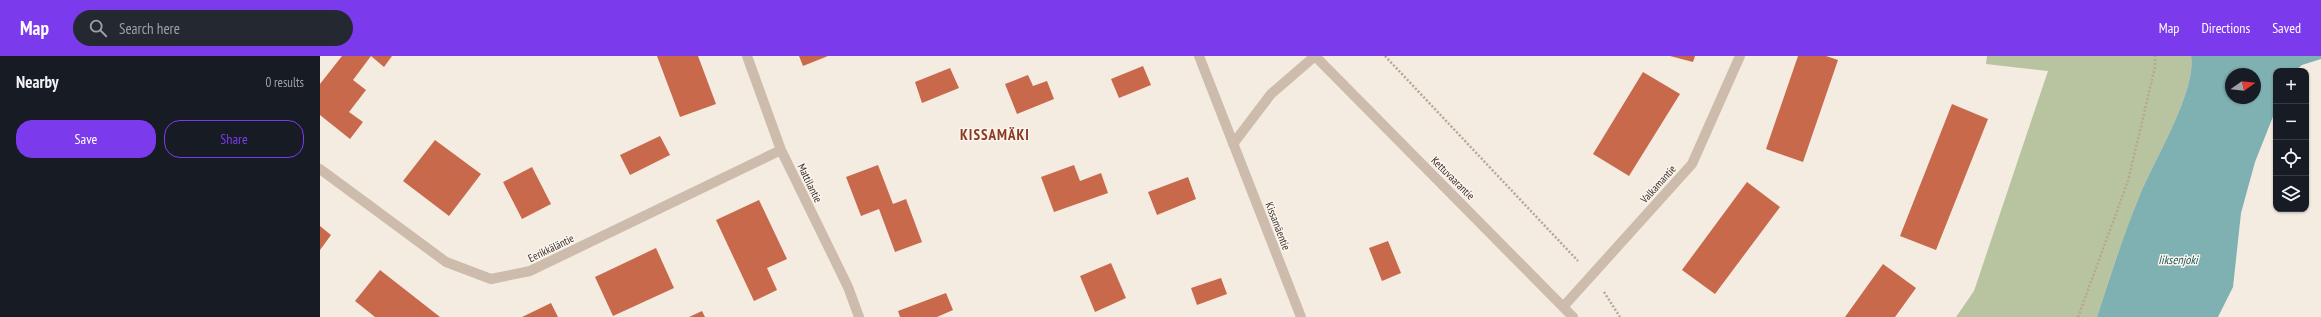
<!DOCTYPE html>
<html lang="en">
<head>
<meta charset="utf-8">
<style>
  body { margin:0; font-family:"PT Sans Narrow",sans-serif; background:#242831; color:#f1f3f6 }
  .controls { position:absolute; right:12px; top:12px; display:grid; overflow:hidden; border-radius:8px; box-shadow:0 1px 3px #0004 }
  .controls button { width:36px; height:36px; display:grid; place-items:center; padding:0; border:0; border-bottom:1px solid #363941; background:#171b24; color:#f1f3f6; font:20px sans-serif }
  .compass { position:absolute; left:1905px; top:12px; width:36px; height:36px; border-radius:50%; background:#171b24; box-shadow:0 1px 3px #0004; rotate:76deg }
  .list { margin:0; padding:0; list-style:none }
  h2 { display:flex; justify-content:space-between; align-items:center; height:52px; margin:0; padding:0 16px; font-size:17px }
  h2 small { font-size:13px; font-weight:400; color:#9ea1a6 }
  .actions { display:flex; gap:8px; padding:12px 16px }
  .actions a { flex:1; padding:9px 0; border:1px solid #7c3aed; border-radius:16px; text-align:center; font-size:14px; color:#7c3aed }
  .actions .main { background:#7c3aed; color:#fff }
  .icon { flex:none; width:22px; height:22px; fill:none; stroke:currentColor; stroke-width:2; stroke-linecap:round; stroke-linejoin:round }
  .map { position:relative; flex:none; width:2001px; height:261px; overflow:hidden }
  header { display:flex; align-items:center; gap:24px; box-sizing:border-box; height:56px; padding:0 20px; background:#7c3aed; color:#fff }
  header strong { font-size:19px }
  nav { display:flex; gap:22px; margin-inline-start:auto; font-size:14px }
  .search { width:280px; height:36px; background:#242831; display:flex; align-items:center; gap:10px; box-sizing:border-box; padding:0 14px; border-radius:22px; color:#9ea1a6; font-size:15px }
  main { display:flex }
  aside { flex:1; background:#171b24 }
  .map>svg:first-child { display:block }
  .green { fill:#b8c4a0 }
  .water { fill:#7fb0b2; fill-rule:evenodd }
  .building { fill:#c8694b }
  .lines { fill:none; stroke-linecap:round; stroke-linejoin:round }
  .path { stroke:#b9a596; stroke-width:2.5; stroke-dasharray:2 2; stroke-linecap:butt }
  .minor { stroke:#cdbbac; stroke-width:10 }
  .labels { text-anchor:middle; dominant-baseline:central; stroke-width:3; stroke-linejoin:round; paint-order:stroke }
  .street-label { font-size:11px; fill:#3b302b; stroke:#fbf5ee }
  .water-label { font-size:12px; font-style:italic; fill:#1f5a5e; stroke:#fbf5ee }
  .district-label { font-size:15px; font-weight:bold; letter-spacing:1px; fill:#8c3b22; stroke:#fbf5ee }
</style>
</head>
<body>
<header>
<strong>Map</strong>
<div class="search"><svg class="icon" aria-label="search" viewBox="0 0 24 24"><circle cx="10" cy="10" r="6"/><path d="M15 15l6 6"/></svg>Search here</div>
<nav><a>Map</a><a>Directions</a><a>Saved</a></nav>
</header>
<main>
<aside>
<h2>Nearby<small>0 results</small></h2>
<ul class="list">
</ul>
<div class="actions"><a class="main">Save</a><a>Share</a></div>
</aside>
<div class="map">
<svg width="2001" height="261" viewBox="0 0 2001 261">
  <rect width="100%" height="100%" fill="#f4ebe1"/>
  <path class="green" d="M1667 0H1871C1877 35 1833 106 1819 141 1803 180 1790 221 1777 261H1636L1654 235 1728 15 1666 8Z"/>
  <path class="water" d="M1871 0H2001V3L1982 9 1975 15H1956V53L1935 106 1921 157 1913 231 1898 261H1777C1790 221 1803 180 1819 141 1833 106 1877 35 1871 0ZM1911 18H1935V42H1911Z"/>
  <path class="building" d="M22 0H72L64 11 51 0 33 24 46 34 29 56 43 66 30 83 0 59V28Z
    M337 0H378L396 48 360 61Z
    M479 0H508L483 10Z
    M1350 0H1375L1373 6Z
    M1478 0H1506L1518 4 1483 106 1446 93Z
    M823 10 831 29 799 42 791 23Z
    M630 12 639 32 602 47 595 26Z
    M1323 16 1360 38 1309 120 1273 98Z
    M708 19 713 30 727 25 734 43 697 58 685 28Z
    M1632 48 1668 63 1616 194 1580 180Z
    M340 80 350 99 310 119 300 99Z
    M115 84 161 118 129 160 83 125Z
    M558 109 573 148 586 143 602 186 575 196 559 153 541 160 526 121Z
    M754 109 760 125 781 117 788 137 734 156 721 121Z
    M212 111 231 148 202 163 183 126Z
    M868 121 876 143 837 159 828 136Z
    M1427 126 1460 151 1395 238 1362 214Z
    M439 144 467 203 447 212 457 234 434 245 396 164Z
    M0 170 11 179 0 194Z
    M1068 185 1081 217 1062 225 1049 192Z
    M336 192 354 232 293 260 275 221Z
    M791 207 806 242 775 256 760 220Z
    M1563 208 1596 232 1575 261H1525Z
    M60 214 120 261H55L35 245Z
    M901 222 907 238 877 249 871 232Z
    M626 237 633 254 617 261H580L578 255Z
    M231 247 238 261H202Z
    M382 255 385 261H369Z"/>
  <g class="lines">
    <path class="path" d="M1065 0 1258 205
      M1284 236 1300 261
      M1758 261 1808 125 1835 11V0"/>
    <path class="minor" d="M427 0 461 94 528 231 539 261
      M879 0 981 261
      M995 0 1253 261
      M913 88 951 38 995 0
      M0 113 126 206 171 223 210 215 461 94
      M1243 251 1372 108 1420 0"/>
  </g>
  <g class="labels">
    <g class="street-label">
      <text transform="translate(1133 122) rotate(45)">Kettuvaarantie</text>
      <text transform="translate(490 127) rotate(64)">Mattilantie</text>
      <text transform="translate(1338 128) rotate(-48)">Valkamantie</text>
      <text transform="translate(958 170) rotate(69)">Kissamäentie</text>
      <text transform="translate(231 192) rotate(-26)">Eerikkäläntie</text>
    </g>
    <g class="water-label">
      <text x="1858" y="203">Iiksenjoki</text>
    </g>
    <g class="district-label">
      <text x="675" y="78">KISSAMÄKI</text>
    </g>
  </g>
</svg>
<div class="controls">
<button>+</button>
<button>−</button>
<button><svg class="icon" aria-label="locate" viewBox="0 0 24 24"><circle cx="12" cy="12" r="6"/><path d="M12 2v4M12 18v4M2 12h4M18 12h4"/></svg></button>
<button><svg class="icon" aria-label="layers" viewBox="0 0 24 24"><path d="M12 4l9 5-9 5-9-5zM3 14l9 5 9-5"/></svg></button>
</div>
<svg class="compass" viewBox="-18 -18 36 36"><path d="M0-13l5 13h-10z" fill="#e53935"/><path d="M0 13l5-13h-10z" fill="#9ea1a6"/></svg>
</div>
</main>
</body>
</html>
